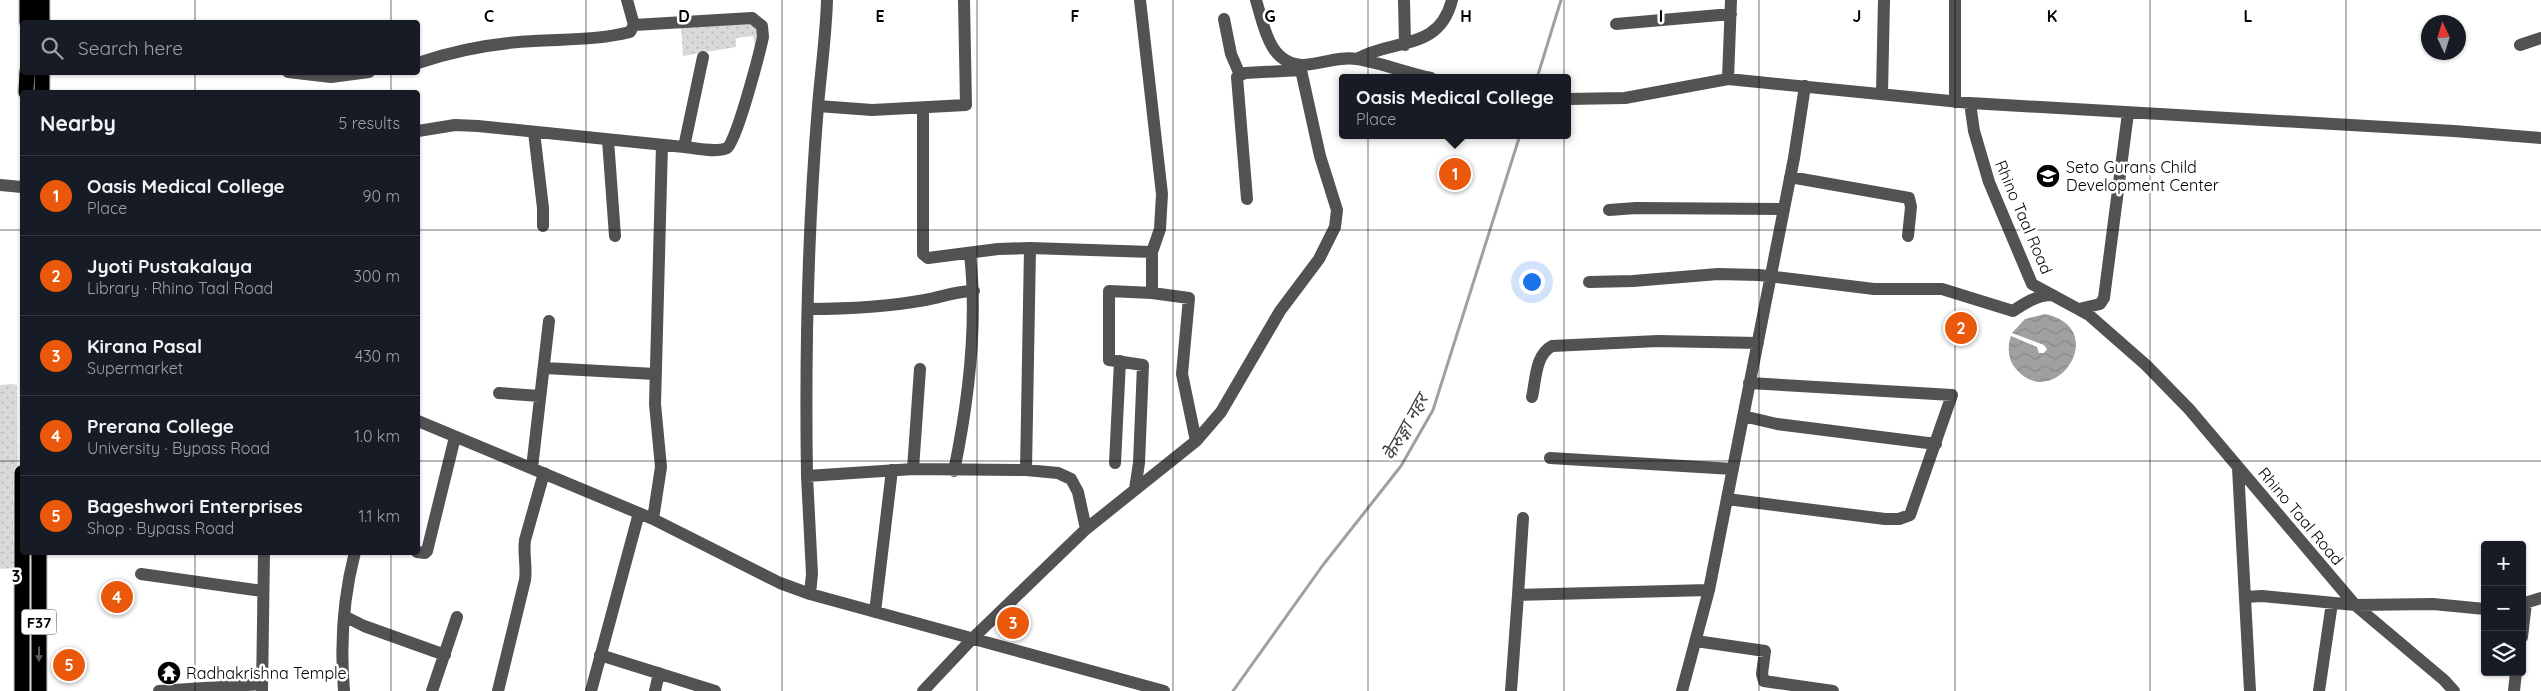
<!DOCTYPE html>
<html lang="en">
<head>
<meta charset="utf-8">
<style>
  body { margin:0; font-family:Quicksand,"Noto Sans Devanagari",sans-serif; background:#242831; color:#f1f3f6 }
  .controls { position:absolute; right:15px; bottom:15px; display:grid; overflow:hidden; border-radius:5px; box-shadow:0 1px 4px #0004 }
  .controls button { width:45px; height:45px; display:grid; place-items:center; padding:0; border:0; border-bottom:1px solid #363941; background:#171b24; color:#f1f3f6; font:25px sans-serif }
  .compass { position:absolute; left:2421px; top:15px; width:45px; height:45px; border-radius:50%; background:#171b24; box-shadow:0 1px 4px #0004; rotate:356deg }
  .you { position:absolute; left:1531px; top:281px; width:18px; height:18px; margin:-12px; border:4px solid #fff; border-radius:50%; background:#1a73e8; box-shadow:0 0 0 8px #1a73e833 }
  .badge { display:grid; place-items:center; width:32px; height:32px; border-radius:50%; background:#ea580c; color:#fff; font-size:16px; font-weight:700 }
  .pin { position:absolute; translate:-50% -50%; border:2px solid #fff; box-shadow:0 1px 5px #0006 }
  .popup { position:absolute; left:1339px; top:74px; width:232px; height:65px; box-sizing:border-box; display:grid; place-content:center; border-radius:5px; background:#171b24; filter:drop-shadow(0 1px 4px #0005); font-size:16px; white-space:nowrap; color:#9ea1a6 }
  .popup b { font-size:19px; color:#f1f3f6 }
  .popup::after { content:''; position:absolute; left:50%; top:100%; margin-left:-10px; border:10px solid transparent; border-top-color:#171b24 }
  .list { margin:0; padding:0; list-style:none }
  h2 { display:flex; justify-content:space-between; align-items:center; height:65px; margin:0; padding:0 20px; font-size:21px }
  h2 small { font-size:16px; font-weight:400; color:#9ea1a6 }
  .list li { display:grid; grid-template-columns:32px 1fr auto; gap:15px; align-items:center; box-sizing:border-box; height:80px; padding:0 20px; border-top:1px solid #363941 }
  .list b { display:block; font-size:19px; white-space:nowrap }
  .list p { margin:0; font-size:16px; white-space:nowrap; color:#9ea1a6 }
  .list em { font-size:16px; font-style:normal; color:#9ea1a6 }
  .icon { flex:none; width:28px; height:28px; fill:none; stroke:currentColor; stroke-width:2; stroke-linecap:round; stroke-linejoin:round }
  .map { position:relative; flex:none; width:2541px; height:691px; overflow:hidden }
  .search { position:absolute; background:#171b24; box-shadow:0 1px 4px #0004; left:20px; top:20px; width:400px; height:55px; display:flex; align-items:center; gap:12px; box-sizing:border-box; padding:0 18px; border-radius:5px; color:#9ea1a6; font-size:19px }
  .panel { position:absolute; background:#171b24; box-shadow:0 1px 4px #0004; left:20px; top:90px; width:400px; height:465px; border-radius:5px }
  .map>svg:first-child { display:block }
  .grass { fill:url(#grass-dots) }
  .water { fill:url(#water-waves) }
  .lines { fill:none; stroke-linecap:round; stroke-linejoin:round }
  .stream { stroke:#a0a0a0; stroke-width:3 }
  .highway-casing { stroke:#dbdbdb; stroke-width:18 }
  .minor { stroke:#525252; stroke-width:12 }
  .highway { stroke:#000; stroke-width:15 }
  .oneway { fill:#595959 }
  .grid { fill:none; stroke:#000; stroke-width:1; stroke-opacity:0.55 }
  .labels { text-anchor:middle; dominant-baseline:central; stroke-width:5; stroke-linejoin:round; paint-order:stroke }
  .shield { fill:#fff; stroke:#4c4c4c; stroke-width:1 }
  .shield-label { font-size:15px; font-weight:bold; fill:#000 }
  .poi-label { font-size:16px; fill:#000; stroke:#fff; text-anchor:start }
  .street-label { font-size:16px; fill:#000; stroke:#fff }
  .water-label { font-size:18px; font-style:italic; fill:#414141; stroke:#fff }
  .grid-label { font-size:16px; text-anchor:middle; font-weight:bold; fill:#000; stroke:#fff; stroke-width:5; stroke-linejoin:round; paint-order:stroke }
</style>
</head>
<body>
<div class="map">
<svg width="2541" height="691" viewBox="0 0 2541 691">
  <defs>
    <pattern id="grass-dots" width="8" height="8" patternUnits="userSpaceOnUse" patternTransform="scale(1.25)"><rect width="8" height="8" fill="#d9d9d9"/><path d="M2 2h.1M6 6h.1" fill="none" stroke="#b8b8b8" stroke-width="1.8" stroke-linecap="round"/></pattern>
    <pattern id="water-waves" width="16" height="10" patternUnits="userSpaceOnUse" patternTransform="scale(1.25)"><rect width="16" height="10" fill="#a0a0a0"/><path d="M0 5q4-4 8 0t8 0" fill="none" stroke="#888"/></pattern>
  </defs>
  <rect width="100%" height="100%" fill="#fff"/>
  <path class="grass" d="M752 23 758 32 755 48 753 36 736 38V47L683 56 681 25Z
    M12 384 17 385 18 562 14 568 0 569V385Z"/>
  <path class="water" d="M2045 314C2112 328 2055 414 2016 369 2008 360 2007 347 2011 336L2037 347 2039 353H2044L2047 349 2044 345 2012 333 2025 319Z"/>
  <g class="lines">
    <path class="stream" d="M1537 78 1561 0
      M1233 691 1323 565 1401 466 1433 410 1520 135"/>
    <g class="highway-casing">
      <path id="highway" d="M27 22V0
        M42 22V0
        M26 92 27 72
        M42 92V72
        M22 691V473
        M39 691V552"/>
    </g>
    <path class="minor" d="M627 0 634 25
      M1256 0C1264 26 1269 65 1304 65 1322 64 1339 56 1357 59 1382 63 1406 73 1431 78
      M1404 0 1405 45
      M1955 0V102
      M1224 19 1231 54 1240 75
      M1616 24 1731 14
      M2520 45 2541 38
      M1357 59C1393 38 1439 52 1452 0
      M418 63C456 50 494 43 534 41 567 39 598 40 630 32L634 25 752 18 762 26 763 37C760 51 736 144 727 148 715 153 696 148 684 147L478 126 455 125 418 131
      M288 72 331 77 369 72
      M1728 79 1731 0
      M1882 93 1884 0
      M1568 99 1625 98 1728 79 1970 103 1974 131 1989 182 2032 284 2089 315 2146 365 2189 409 2355 605 2444 680 2454 691
      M1970 103 2454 131 2541 138
      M818 106 872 110 966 105 964 0
      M923 109V254L928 258 998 249 1030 248 1152 252 1160 229 1162 194 1140 0
      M534 132 543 208V226
      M608 140 615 236
      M684 147 703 57
      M1790 177 1909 198 1911 207 1908 236
      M0 185 22 187
      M1247 199 1237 77 1245 73 1301 70
      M1609 210 1636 208 1784 209
      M1152 252V293L1189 298 1182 374 1196 441
      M1589 282 1633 281 1718 274 1759 275 1874 289H1942L2013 311C2025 303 2037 295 2052 295
      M809 309C848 309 886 307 925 300 943 297 955 291 974 291
      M2079 309 2100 304 2104 298 2128 113
      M545 368 655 374
      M499 393 540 396
      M1532 397C1536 380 1535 355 1552 346L1658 341 1758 343
      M1743 416 1777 424 1936 444
      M418 421 653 519 780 583 810 594 1164 691
      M1550 458 1733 469
      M1115 463 1120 361
      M532 468 549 321
      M2238 468 2250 691
      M913 469 920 369
      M1026 470 1030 248
      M954 471C969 399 978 326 970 254
      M807 476C805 353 808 228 818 106 821 70 826 35 827 0
      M1135 489 1139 463 1143 365 1109 360V291L1152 293
      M1727 499 1885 519H1899L1910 515 1952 395 1749 383
      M653 519 661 467 655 404 662 145
      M417 552 425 553 427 551 455 437
      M141 574 262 591
      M810 594 812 574 807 476 913 469 1026 470 1058 473 1071 479 1078 492 1086 529
      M1518 595 1523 518
      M2245 597 2262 596 2355 605 2433 604 2485 609
      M2522 604 2541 598
      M875 612 892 470
      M344 616 364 626 445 655
      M2522 637 2526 603
      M1696 641 1765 651 1762 674 1764 681 1833 691
      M600 655 715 691
      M159 691 262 684
      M262 691 264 552
      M344 691C340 644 343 598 355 552
      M432 691 457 617
      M498 691 525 580C527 566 523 554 525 540L544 473
      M591 691 639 513
      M655 691 659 673
      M923 691 973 638 1086 529 1196 441 1221 412 1280 311 1319 259 1335 227 1337 210 1320 156 1301 70 1303 65
      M1511 691 1518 595 1709 590
      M1682 691 1709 590 1794 158 1805 86
      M2319 691 2332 603
      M2514 691 2516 672"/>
    <use href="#highway" class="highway"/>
  </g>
  <defs><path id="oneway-solid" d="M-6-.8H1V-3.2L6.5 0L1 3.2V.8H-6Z" transform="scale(1.25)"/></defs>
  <use class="oneway" href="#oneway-solid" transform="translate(39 654) rotate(90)"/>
  <path class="grid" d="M195 0V22M391 0V22M586 0V691M782 0V691M977 0V691M1173 0V691M1368 0V691M1564 0V691M1759 0V691M1955 0V691M2150 0V691M2346 0V691M195 72V92M391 72V92M0 230H22M418 230H2541M0 461H22M418 461H2541M195 552V691M391 552V691"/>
  <defs>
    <g id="school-disc" transform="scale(1.25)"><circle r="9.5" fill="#000" stroke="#fff"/><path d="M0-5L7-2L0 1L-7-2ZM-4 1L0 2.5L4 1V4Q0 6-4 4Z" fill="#fff"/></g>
    <g id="temple-disc" transform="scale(1.25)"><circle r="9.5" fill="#000" stroke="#fff"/><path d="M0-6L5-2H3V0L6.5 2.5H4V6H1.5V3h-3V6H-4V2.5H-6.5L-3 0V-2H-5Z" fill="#fff"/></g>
  </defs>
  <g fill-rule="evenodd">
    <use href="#school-disc" x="2048" y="176"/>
    <use href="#temple-disc" x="169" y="673"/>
  </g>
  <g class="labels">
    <rect class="shield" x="21.5" y="609.5" width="35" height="25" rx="4"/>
    <g class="shield-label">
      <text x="39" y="622">F37</text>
    </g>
    <g class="poi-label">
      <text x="2066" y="167">Seto Gurans Child<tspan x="2066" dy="18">Development Center</tspan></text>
      <text x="186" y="673">Radhakrishna Temple</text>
    </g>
    <g class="street-label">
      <text transform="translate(2024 217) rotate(67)">Rhino Taal Road</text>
      <text transform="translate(2301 516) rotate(50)">Rhino Taal Road</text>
    </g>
    <g class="water-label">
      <text transform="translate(1405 427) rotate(-61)">केेरुङ्गा नहर</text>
    </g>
  </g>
  <g class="grid-label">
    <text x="489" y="22">C</text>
    <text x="684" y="22">D</text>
    <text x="880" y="22">E</text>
    <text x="1075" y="22">F</text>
    <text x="1270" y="22">G</text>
    <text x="1466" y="22">H</text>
    <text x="1661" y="22">I</text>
    <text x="1857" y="22">J</text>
    <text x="2052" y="22">K</text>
    <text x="2248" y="22">L</text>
    <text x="16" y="582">3</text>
  </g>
</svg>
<div class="controls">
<button>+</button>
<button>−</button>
<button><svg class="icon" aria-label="layers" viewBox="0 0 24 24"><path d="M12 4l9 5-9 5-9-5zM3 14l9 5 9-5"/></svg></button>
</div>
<svg class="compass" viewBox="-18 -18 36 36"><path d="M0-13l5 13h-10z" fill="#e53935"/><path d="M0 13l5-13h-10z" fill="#9ea1a6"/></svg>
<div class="you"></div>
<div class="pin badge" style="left:1455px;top:174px">1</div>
<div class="popup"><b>Oasis Medical College</b>Place</div>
<div class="pin badge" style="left:1961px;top:328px">2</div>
<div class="pin badge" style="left:1013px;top:623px">3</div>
<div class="pin badge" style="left:117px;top:597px">4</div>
<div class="pin badge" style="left:69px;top:665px">5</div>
<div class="search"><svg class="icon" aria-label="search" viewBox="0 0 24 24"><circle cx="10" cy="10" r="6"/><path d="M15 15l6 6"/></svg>Search here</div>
<section class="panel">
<h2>Nearby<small>5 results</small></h2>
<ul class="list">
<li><span class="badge">1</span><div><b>Oasis Medical College</b><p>Place</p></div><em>90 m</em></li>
<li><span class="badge">2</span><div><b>Jyoti Pustakalaya</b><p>Library · Rhino Taal Road</p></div><em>300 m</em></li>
<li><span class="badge">3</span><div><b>Kirana Pasal</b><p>Supermarket</p></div><em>430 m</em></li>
<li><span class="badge">4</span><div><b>Prerana College</b><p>University · Bypass Road</p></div><em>1.0 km</em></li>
<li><span class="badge">5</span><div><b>Bageshwori Enterprises</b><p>Shop · Bypass Road</p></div><em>1.1 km</em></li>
</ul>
</section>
</div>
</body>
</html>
